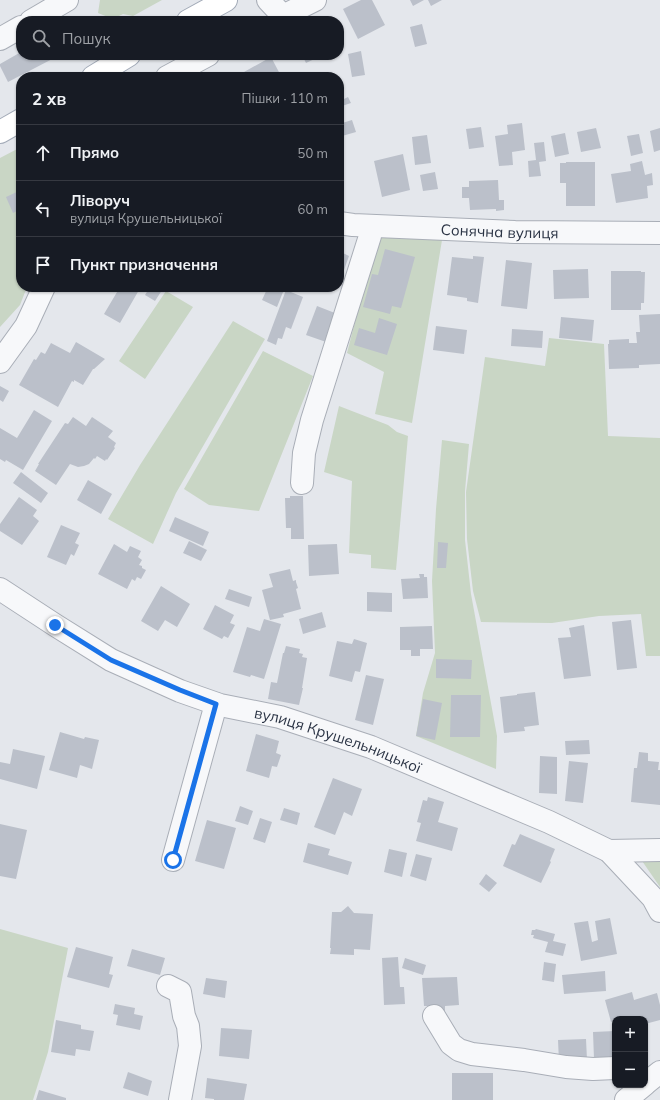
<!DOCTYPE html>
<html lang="uk">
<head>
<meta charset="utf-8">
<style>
  body { margin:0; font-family:Mulish,sans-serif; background:#242831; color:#f1f3f6 }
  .controls { position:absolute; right:12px; bottom:12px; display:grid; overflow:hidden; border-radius:8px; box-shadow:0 1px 3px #0004 }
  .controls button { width:36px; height:36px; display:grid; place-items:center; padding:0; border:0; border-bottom:1px solid #363941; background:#171b24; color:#f1f3f6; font:20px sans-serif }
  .stop { position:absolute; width:12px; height:12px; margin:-9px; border:3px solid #1a73e8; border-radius:50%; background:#fff }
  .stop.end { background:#1a73e8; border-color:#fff; box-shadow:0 1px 4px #0008 }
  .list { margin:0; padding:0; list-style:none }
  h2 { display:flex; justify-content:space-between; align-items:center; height:52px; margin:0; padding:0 16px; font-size:17px }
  h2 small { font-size:13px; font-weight:400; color:#9ea1a6 }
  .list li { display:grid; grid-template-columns:26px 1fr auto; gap:12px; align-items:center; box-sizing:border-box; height:56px; padding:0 16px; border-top:1px solid #363941 }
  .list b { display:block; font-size:15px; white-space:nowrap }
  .list p { margin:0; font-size:13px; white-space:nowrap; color:#9ea1a6 }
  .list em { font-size:13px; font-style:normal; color:#9ea1a6 }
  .icon { flex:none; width:22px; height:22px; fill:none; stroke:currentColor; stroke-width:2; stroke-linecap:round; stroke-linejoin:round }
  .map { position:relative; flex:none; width:660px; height:1100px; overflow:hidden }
  .search { position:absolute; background:#171b24; box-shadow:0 1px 3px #0004; left:16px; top:16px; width:328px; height:44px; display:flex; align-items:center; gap:10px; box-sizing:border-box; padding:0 14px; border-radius:16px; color:#9ea1a6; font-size:15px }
  .panel { position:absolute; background:#171b24; box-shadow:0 1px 3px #0004; left:16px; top:72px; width:328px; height:220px; border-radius:16px }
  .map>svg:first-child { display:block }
  .green { fill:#c9d6c5 }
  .building { fill:#bbc0ca }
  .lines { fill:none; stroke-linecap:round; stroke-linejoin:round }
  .minor-casing { stroke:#a9aeb7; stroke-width:24 }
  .major-casing { stroke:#a3abb8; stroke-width:24 }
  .minor { stroke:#f7f8fa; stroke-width:22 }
  .major { stroke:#fff; stroke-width:22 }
  .route { stroke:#1a73e8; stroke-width:5 }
  .labels { text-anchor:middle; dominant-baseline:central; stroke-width:4; stroke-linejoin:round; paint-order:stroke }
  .street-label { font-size:15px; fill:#2b3445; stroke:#f4f6f9 }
</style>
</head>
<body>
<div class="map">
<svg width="660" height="1100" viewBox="0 0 660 1100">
  <rect width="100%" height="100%" fill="#e4e7ec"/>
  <path class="green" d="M100 0H162L133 16 123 14 113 19 98 13Z
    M21 147V287H27L20 305 0 327V158Z
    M377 236 442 240 412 423 375 414 384 372 347 353Z
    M166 291 193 307 145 379 119 361Z
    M233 321 265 339 176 493 153 544 108 519 140 465Z
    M549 338 604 344 608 436 660 438V656H646L641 614 599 616 552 623 481 622 473 591 467 539 466 492 485 357 545 366Z
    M263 351 313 376 259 511 209 505 184 489Z
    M339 406 388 425 397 432 408 436 396 570 371 568V555L349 553 352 481 324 472Z
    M442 440 469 444 465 491V540L471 594 497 736 496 769 416 736 423 693 435 653 432 581 436 509Z
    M660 855V887L640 858Z
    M0 929 68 948 48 1052 33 1100H0Z"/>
  <path class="building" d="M361 0H372L385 25 358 39 343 9Z
    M410 0H424L413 6Z
    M428 0H442L431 6Z
    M422 24 427 44 415 47 410 27Z
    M361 51 365 75 352 77 348 54Z
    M21 52V55H60L8 82 0 66V64Z
    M302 55H323L306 63Z
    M271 57 281 76 289 72 292 77H247L244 72Z
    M339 86 344 99 348 97 351 103 339 107Z
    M352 120 356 132 342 136 339 124Z
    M522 123 525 150 512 152 513 165 499 166 495 136 508 134 507 125Z
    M481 127 484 147 469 149 466 129Z
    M596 128 601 148 581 152 577 132Z
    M660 128V150L654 152 650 131Z
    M565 133 569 154 555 157 551 136Z
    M639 134 643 153 631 156 627 136Z
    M427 135 431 163 415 165 412 137Z
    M544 142 546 161 539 162 541 176 529 177 528 161 536 160 534 143Z
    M403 154 410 190 382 197 374 161Z
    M642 161 645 175 652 173 653 185 647 186 648 198 616 203 611 174 631 171 630 164Z
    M566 162H595V206H566V183H560V163H566Z
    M435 172 438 189 423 191 420 175Z
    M498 180 499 200H504V210L496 211V209L470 210 469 198H462V187H469V181Z
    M21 190V209L13 213 6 197Z
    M385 249 415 257 401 308 392 306 390 314 363 307 372 274 378 275Z
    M339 251 349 256 339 284Z
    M473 256 484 257 478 303 467 301V298L447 295 452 257 473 259Z
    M506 260 532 263 527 309 501 306Z
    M588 269 589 298 554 299 553 270Z
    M611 271H641V272H645L644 303H641V310H611Z
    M120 287H134L139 290 120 323 104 314Z
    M150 287H164L155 301 145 295Z
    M268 287H285L277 307 262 300Z
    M286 290 303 297 291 329 286 327 282 339 278 338 276 345 267 341Z
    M317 306 340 315 329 343 306 335Z
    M660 314V364L639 365V368L609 369 608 344H609V340L629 339V343H637L636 332H640L639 315Z
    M561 317 594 320 592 341 559 338Z
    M379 318 397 324 387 355 354 345 359 328 375 333Z
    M436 326 467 330 464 354 433 350Z
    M512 329 543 331 542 348 511 346Z
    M76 342 105 359 94 369H93L83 385 74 380V382L72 381 58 407 19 385 34 359 36 360 41 352 45 354 51 343 70 353Z
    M0 386 9 391 3 402 0 400Z
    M34 410 52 421 23 470 6 460 5 462 0 459V428L17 438Z
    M73 417 86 426 92 417 113 431 108 437 116 443 114 447 115 448 107 460 106 459 105 461 97 456 95 459 94 458 89 464 84 466 78 467 70 464 56 485 35 471 39 464H38L65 423 68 424Z
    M21 472 48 493 41 503 13 483Z
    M88 480 112 494 101 514 77 500Z
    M290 496H303L304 539H291V528H286L285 498H290Z
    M19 497 37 510 33 516 39 521 22 545 0 531V524Z
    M175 517 209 532 203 546 169 531Z
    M61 525 80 533 75 543 79 545 74 556 71 554 66 565 47 557Z
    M189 541 207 550 201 561 183 553Z
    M438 542 448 543 446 568H437Z
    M114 544 127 552 130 546 141 551 138 557 142 560 139 565 142 566V568L146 570 141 579 137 577 135 581 132 579 127 589 98 574Z
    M337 544 339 574 309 576 308 545Z
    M290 569 293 581 296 580V582L298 588 296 589 301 609 283 614 284 617 270 620 262 590 273 587 269 574Z
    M419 574H424V577H427L428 598 403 599 401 579 420 578Z
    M161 586 190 604 177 627 165 620 158 631 141 621Z
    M229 589 252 597 249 607 225 599Z
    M367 592 392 593V612L367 611Z
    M215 605 234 615 230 623 235 625 228 638 224 636 222 639 203 629Z
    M322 612 326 627 303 634 299 619Z
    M264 619 281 624 264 679 251 675 250 677 233 672 247 627 260 631Z
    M631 620 637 668 617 670 612 622Z
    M584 625 591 676 564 679 558 638 571 637 569 628Z
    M432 626 433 649H420V656H411V650H400V627Z
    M354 639 367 643 360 672 355 671 352 682 329 676 337 641 352 644Z
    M286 646 300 649 299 653 303 654 302 657 307 658 302 688H303L299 705 268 699 271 682 277 683 283 653H284Z
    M436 659 472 660 471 679 436 678Z
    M366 675 384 679 373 725 355 720Z
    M535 692 539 725 524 727 525 731 504 733 500 697 517 695V694Z
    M451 695H481L480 737H450Z
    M423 699 442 703 435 740 416 736Z
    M60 732 84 739 85 737 99 740 92 769 80 765 77 778 49 770Z
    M256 734 279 741 276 753 281 755 277 767 272 766 269 778 246 771Z
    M589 740 590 754 566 755 565 741Z
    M13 749 45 756 37 789 0 779V762L10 764Z
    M639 752 648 753V761L659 762 658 770H660V805L631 802 634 768H637Z
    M540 756 557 757V794L539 793Z
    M569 761 588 763 583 803 565 801Z
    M333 778 362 789 352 816 344 812 335 835 314 827Z
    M428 797 444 802 438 822 458 828 452 851 416 841 421 823 417 822 423 800 427 801Z
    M240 806 253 811 248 825 235 821Z
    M284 808 300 813 297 825 280 820Z
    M260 818 272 822 265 843 253 839Z
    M207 820 236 828 224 869 195 861Z
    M0 824 27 830 16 879 0 876Z
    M520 834 555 849 550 861 551 862 541 883 503 866 512 844 515 845Z
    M308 843 330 849 328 855 352 862 348 875 303 862Z
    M389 849 407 853 402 877 384 872Z
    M416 854 432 858 426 881 410 876Z
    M486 874 497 883 489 892 479 884Z
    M348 906 354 913 373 914 370 950 354 949V955L330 954 331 948H330L332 912H341Z
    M610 918 617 954 581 961 574 923 588 921 592 942 598 940 595 921Z
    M536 929 555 934 553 941 566 944 563 956 545 952 548 942 533 938 534 935H531L532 930H535Z
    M76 947 113 957 109 974 113 975 109 988 67 977Z
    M132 949 165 958 160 975 127 966Z
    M398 957 400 987H404L405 1004 384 1005 382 958Z
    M405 958 426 965 423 975 402 968Z
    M544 962 556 964 554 982 542 980Z
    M605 971 606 991 564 994 562 975Z
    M457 977 459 1005 445 1006V1011L433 1012 432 1006H424L422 978Z
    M206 978 227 981 225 998 203 994Z
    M632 992 634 1000 657 993 660 1005V1020L645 1024V1019H628V1017L620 1019H615V1020L611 1022 605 1000Z
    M115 1004 135 1008 134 1014 143 1016 140 1030 116 1025 118 1015 113 1014Z
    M56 1020 81 1025V1029L94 1031 90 1051 76 1049 75 1056 51 1052Z
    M221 1028 252 1030 249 1059 219 1056Z
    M615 1031V1058L594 1059 593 1032Z
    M586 1039 587 1060 559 1062 558 1040Z
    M128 1072 152 1081 148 1096 123 1088Z
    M452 1073H493V1100H452Z
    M207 1078 247 1084 244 1100H214V1099L205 1098Z
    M39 1090 66 1098V1100H36Z"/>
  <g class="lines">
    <g class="minor-casing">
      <g id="minor">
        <path d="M268 0 283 16 315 0"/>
        <path d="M31 21 67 0"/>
        <path d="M0 39 21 27"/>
        <path d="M167 77 208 55"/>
        <path id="s1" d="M339 223 353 225 515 232 660 233"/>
        <path d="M0 362 26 326 44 287"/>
        <path d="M302 483 304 453 312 420 370 236 371 226"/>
        <path id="s2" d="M0 589 55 625 111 660 180 691 220 705 280 717 371 747 549 822 609 851 653 898 660 911"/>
        <path d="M609 851 660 850"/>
        <path d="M173 860 216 704"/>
        <path d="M168 986 180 992 184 1016 188 1026 190 1046 180 1100"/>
        <path d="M434 1016 451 1044 459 1050 472 1054 524 1060 566 1067 593 1069 615 1068"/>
        <path d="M645 1084 660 1072"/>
        <path d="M626 1100 644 1085"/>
      </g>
    </g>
    <g class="major-casing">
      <path id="major" d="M188 21 226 0
        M93 77 129 55
        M0 132 21 120"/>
    </g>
    <use href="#minor" class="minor"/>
    <use href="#major" class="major"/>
  </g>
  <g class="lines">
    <path class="route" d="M55 625 111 660 180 690 216 704 173 860"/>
  </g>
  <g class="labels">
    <g class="street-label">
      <text stroke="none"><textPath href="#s1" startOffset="161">Сонячна вулиця</textPath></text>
      <text stroke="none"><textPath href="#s2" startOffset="373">вулиця Крушельницької</textPath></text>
    </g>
  </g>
</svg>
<div class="controls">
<button>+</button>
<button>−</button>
</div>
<div class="stop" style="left:173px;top:860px"></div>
<div class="stop end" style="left:55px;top:625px"></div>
<div class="search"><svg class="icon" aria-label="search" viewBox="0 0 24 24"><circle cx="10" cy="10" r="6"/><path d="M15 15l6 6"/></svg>Пошук</div>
<section class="panel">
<h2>2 хв<small>Пішки · 110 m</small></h2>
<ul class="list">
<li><svg class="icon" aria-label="ahead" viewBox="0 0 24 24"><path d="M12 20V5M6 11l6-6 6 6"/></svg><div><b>Прямо</b></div><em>50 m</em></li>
<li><svg class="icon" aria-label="left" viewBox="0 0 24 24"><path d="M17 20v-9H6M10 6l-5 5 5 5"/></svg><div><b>Ліворуч</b><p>вулиця Крушельницької</p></div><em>60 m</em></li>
<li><svg class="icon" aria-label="arrive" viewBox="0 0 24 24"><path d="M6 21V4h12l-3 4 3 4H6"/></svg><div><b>Пункт призначення</b></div></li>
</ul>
</section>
</div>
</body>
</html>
